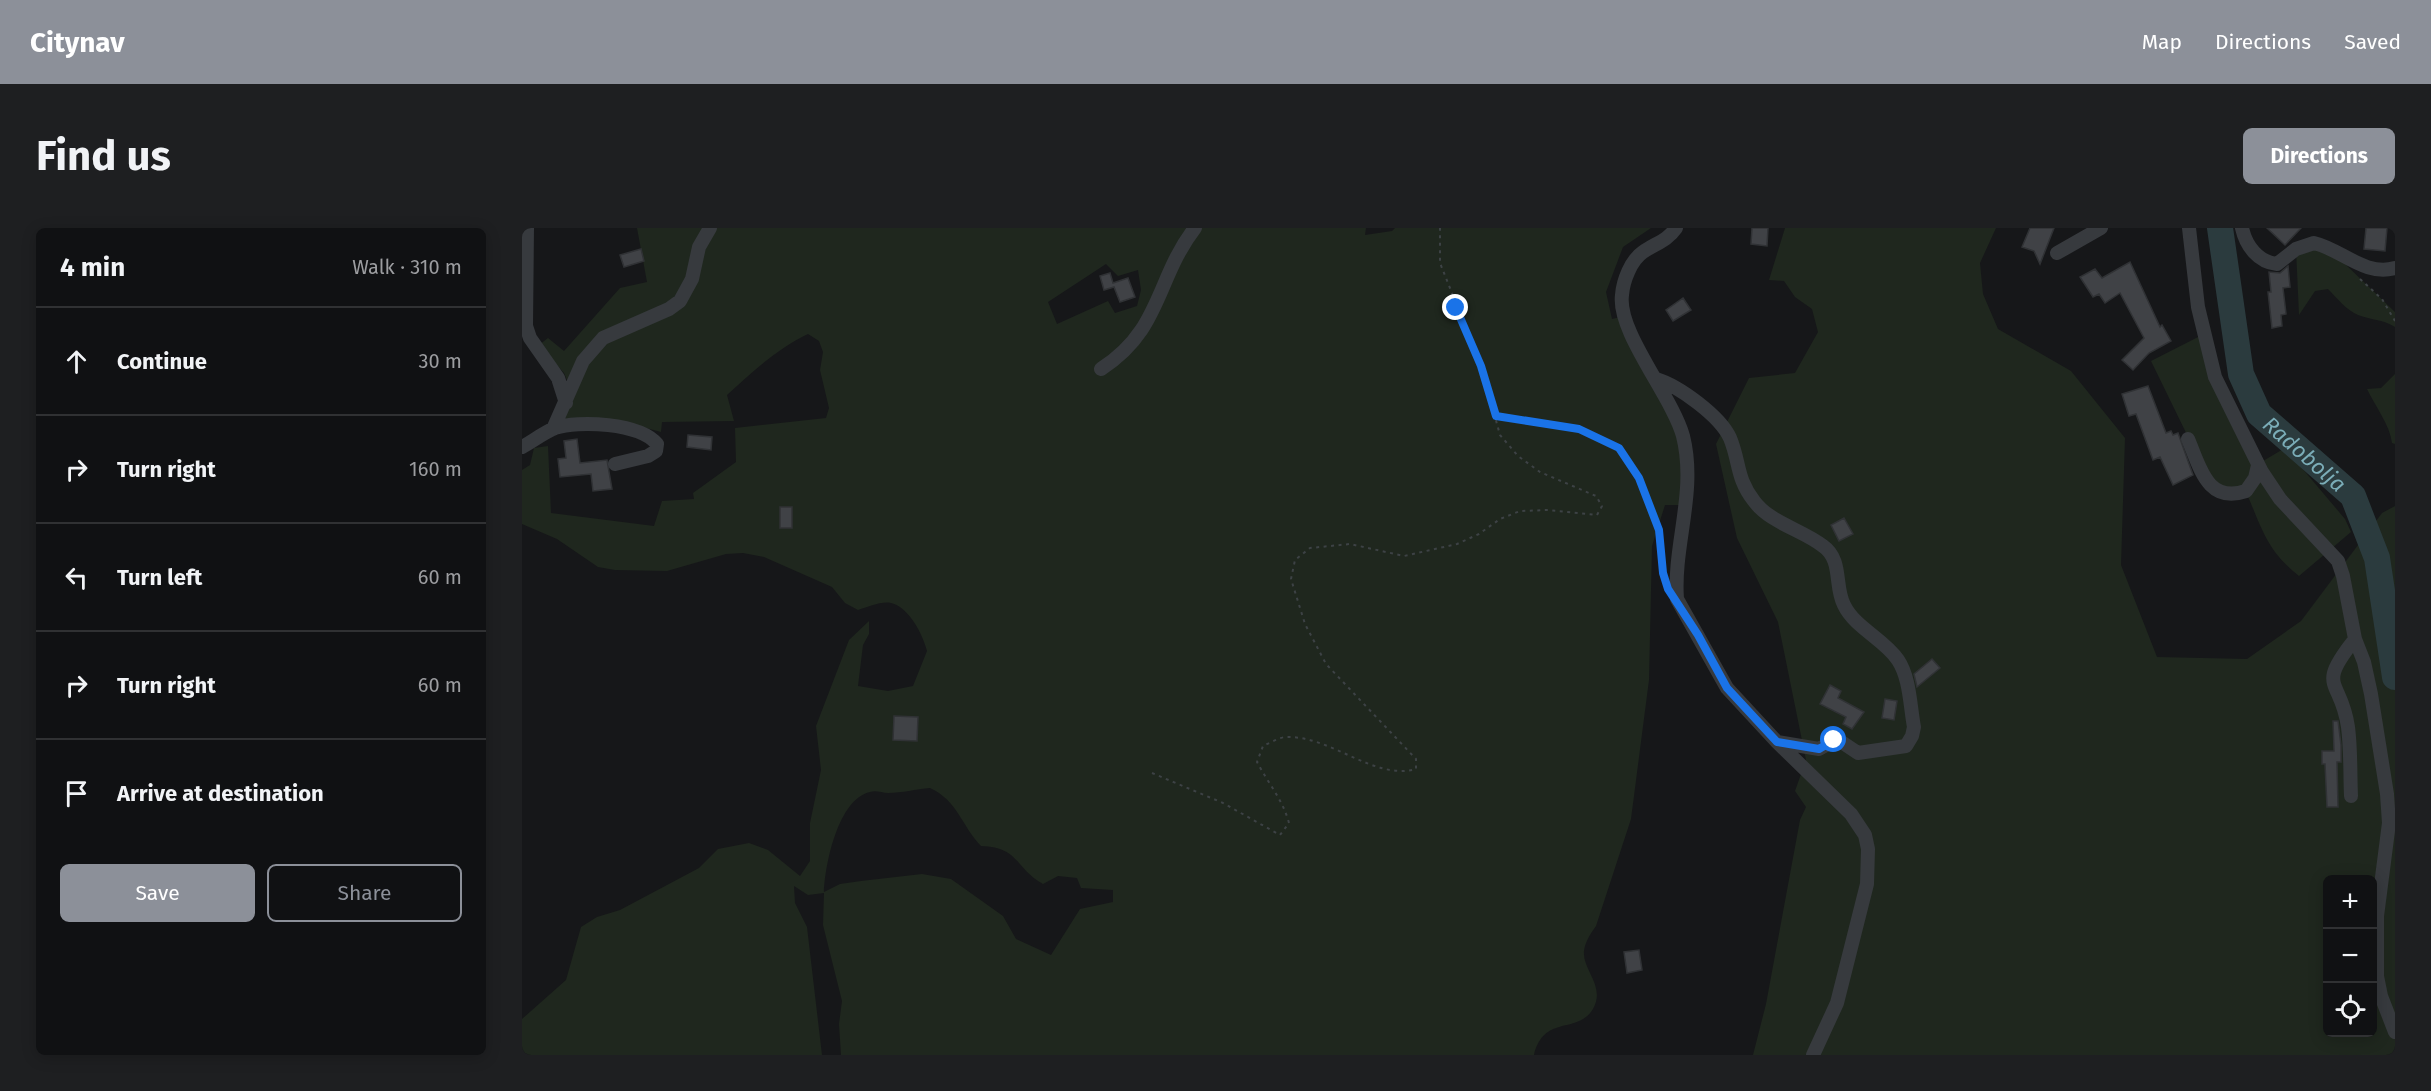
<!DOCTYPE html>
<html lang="en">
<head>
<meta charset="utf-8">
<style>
  body { margin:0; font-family:"Fira Sans",sans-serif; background:#1e1f21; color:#f1f3f6 }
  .controls { position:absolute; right:18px; bottom:18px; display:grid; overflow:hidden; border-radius:9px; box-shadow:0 3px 15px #0003 }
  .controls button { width:54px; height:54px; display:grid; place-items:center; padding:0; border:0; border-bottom:2px solid #303133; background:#101113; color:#f1f3f6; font:30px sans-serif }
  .stop { position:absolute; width:18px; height:18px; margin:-14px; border:4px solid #1a73e8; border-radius:50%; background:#fff }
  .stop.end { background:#1a73e8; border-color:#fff; box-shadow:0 2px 6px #0008 }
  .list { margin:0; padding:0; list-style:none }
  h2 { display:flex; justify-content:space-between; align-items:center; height:78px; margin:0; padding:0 24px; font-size:26px }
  h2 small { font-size:20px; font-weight:400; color:#9c9da0 }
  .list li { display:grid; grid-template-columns:39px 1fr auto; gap:18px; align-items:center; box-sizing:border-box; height:108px; padding:0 24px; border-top:2px solid #303133 }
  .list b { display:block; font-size:22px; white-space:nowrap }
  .list em { font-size:20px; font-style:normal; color:#9c9da0 }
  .actions { display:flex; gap:12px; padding:18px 24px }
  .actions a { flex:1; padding:14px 0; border:2px solid #8c9099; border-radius:9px; text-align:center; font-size:21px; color:#8c9099 }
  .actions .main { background:#8c9099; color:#fff }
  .icon { flex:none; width:33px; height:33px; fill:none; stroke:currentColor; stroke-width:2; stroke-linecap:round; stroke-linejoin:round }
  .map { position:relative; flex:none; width:1873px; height:827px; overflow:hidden; border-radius:9px }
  header { display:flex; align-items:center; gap:36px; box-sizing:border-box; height:84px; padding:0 30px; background:#8c9099; color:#fff }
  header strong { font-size:28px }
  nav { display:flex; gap:33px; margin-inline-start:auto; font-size:21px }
  .intro { display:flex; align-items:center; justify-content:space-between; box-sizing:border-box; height:144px; padding:0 36px }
  h1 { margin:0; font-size:42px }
  .button { padding:15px 27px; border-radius:9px; background:#8c9099; color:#fff; font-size:21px; font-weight:700 }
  main { display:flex; gap:36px; padding:0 36px }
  aside { flex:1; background:#101113; border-radius:9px; box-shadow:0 3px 15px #0003 }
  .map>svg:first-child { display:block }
  .green { fill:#1f271e; fill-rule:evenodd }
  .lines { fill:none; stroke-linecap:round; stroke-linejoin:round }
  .river { stroke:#2b3b3e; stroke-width:26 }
  .building { fill:#404246; stroke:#303235; stroke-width:1.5 }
  .path { stroke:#3d4245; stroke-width:2; stroke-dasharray:3 4.5; stroke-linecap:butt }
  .minor { stroke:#373a3e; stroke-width:14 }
  .route { stroke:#1a73e8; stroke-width:8 }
  .labels { text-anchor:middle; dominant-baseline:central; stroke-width:4.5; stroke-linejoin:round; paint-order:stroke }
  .water-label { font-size:22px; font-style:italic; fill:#7badb8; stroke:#111214 }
</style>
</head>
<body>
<header>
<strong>Citynav</strong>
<nav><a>Map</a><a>Directions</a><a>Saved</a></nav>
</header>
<div class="intro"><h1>Find us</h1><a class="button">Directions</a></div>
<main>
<aside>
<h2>4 min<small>Walk · 310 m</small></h2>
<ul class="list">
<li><svg class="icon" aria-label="ahead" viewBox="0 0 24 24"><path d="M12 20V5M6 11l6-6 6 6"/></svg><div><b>Continue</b></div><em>30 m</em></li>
<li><svg class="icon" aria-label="right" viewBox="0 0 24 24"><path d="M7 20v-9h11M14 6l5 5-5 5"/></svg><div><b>Turn right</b></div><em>160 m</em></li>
<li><svg class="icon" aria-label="left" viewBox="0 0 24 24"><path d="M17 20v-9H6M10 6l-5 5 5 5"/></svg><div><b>Turn left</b></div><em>60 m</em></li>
<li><svg class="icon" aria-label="right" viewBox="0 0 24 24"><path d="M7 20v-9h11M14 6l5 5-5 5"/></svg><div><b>Turn right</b></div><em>60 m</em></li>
<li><svg class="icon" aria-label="arrive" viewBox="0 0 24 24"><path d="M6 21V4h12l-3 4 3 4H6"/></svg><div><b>Arrive at destination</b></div></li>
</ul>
<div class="actions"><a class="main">Save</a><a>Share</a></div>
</aside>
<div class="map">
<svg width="1873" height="827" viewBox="0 0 1873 827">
  <rect width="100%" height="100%" fill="#161719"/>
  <path class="green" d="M115 0H844L843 7 870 3 873 0H1129L1101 19 1084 64 1090 91 1103 88 1157 195 1164 277H1143L1130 318 1127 452 1109 591 1074 698C1069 705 1063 714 1062 723 1060 742 1084 758 1071 781 1055 807 1022 786 1012 827H319L317 796 320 773 301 697 302 665 286 667 272 658 273 675 285 699 300 827H0V791L44 752 59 699 75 689 98 682 177 640 196 621 227 615 246 622 278 648 288 633V595L299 542 294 498 327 412 347 393V406L341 417 336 458 366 463 391 458 405 423C401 407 387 379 369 375 359 373 346 379 336 382L323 375 310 359 242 329 221 325 204 326 145 343 93 342 76 339 35 311 0 296V242L8 237 12 220 26 218 29 285 132 298 140 273 172 271 171 265 214 234 213 200 304 190 307 180 298 142 301 124 297 113 286 106C256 120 229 145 205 167L212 193 140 194 139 204C105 194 75 189 39 192L50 164 42 145 17 117 26 110 42 123 98 60 125 54ZM584 36 596 48 616 42 619 62 615 78 593 85 586 73 535 96 526 74ZM408 560C436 573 439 597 459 618 498 619 493 641 521 656L536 648 555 650 559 660 591 662V674L558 681 529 727 494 711 481 688 429 651 400 646 339 653 318 656 302 664C303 637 316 571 348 564 354 562 360 565 366 565 380 565 394 561 408 560Z
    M1263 0H1474L1458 35 1461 66 1476 101 1549 143 1603 210 1599 337 1635 429 1725 431 1779 393 1860 285 1873 278V827H1231L1244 776 1278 592 1284 579 1273 563 1284 532 1256 394 1215 310 1194 216 1227 150 1273 145 1296 104 1290 81 1273 69 1262 53 1247 52ZM1806 652H1850V804H1806Z
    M1792 15 1822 35 1873 84V99C1861 91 1848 92 1836 87 1824 82 1815 70 1806 61L1793 63 1777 87 1774 21Z
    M1682 106 1736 236 1763 220 1823 291 1829 304 1777 348C1744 322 1740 300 1724 264L1691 260 1629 133Z
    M1873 146V216L1870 215C1868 197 1853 178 1845 161L1859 160Z"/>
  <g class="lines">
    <path class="river" id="s1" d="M1698 0 1719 146 1737 186 1831 268 1855 330 1873 449"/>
  </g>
  <path class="building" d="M1230 0H1246L1245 18 1229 16Z
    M1508 0H1532L1518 36 1512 23 1500 19Z
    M1745 0H1779L1763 17Z
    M1844 0H1865L1863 23 1842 21Z
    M119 21 122 33 102 39 98 27Z
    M1608 34 1638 99 1640 97 1649 113 1627 125 1611 142 1600 132 1622 110 1598 65 1583 75 1577 66 1571 69 1558 49 1573 41 1580 50Z
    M1766 38 1768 59 1761 60 1764 86 1759 87 1760 98 1750 100 1746 64H1749L1747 44 1758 45Z
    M588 45 591 55 606 50 613 69 598 74 592 59 582 62 578 48Z
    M1161 70 1169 82 1151 93 1144 82Z
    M1626 158 1644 205 1649 203 1651 207 1656 205 1671 247 1651 257 1638 229 1631 232 1614 186 1607 188 1600 166Z
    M166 207 190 209 189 222 165 219Z
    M55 211 58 235 85 232 90 261 71 263 69 246 38 249 36 231 44 230 42 213Z
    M258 279H270V300H258Z
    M1322 290 1331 306 1317 313 1309 297Z
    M1410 431 1418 440 1395 459 1392 446Z
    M1308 457 1319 463 1316 470 1342 484 1330 501 1321 496 1324 489 1298 476Z
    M1363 471 1375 473 1372 492 1360 490Z
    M372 488 396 489 395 513 371 512Z
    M1811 493H1816L1819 517V534H1815L1816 579H1805L1803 536H1800V523H1812Z
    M1117 722 1120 742 1105 745 1102 724Z"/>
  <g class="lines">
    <path class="path" d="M1838 51 1860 71 1873 93
      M974 188 1057 201 1097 220 1117 250 1137 301 1141 339
      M630 545 701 575 758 607 767 595C761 572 746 555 735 534L741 518C748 515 756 510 763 509 809 507 852 553 894 541V531L804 436 783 396 769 351 773 332 788 320 828 316 882 328 935 316 957 306 978 291 998 283 1026 282 1075 287 1080 278 1074 268 1018 244 996 228 978 207 959 138 918 35V0"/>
    <path class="minor" d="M5 0 4 98 8 110 36 150 44 175
      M1154 0C1145 13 1134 15 1121 24 1109 32 1101 53 1100 67 1095 104 1150 168 1161 208 1175 264 1151 317 1155 371L1205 460 1255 514 1329 586 1343 607 1346 621 1345 656 1315 775 1291 827
      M1667 0 1676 79 1693 149 1740 244 1758 271 1816 333 1821 348 1833 411 1842 434 1849 466 1865 566 1867 595 1855 688V748L1859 768 1873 804
      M1720 0C1724 18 1736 34 1755 36L1774 21 1792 15C1819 21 1843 49 1873 40
      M1535 25 1579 0
      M579 141C640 102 634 50 673 0
      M1134 151C1157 158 1198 188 1208 210 1218 234 1214 250 1232 273 1248 295 1281 302 1301 318 1321 332 1312 358 1322 377 1333 400 1362 411 1376 432 1388 450 1388 478 1392 499L1390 508 1384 518 1336 525 1315 511 1297 521 1255 514
      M31 201 61 133 81 110 147 81 158 73 170 51 177 19 188 0
      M1666 211C1678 239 1685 276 1724 263L1733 250 1736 237
      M0 219C11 213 21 205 33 200 56 192 118 195 135 216L134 223 126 228 93 236
      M1829 568C1828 546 1829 522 1826 499 1819 450 1793 461 1833 411"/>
  </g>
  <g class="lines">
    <path class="route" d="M934 80 959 138 974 188 1057 201 1097 220 1117 250 1137 302 1141 345 1146 361 1176 407 1205 460 1255 514 1297 521 1312 512"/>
  </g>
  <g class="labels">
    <g class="water-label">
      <text stroke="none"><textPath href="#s1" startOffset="252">Radobolja</textPath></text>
    </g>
  </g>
</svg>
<div class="controls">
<button>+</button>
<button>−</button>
<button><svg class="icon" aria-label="locate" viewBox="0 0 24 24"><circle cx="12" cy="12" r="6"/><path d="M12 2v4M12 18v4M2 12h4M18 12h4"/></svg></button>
</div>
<div class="stop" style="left:1312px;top:512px"></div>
<div class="stop end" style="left:934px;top:80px"></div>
</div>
</main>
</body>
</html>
